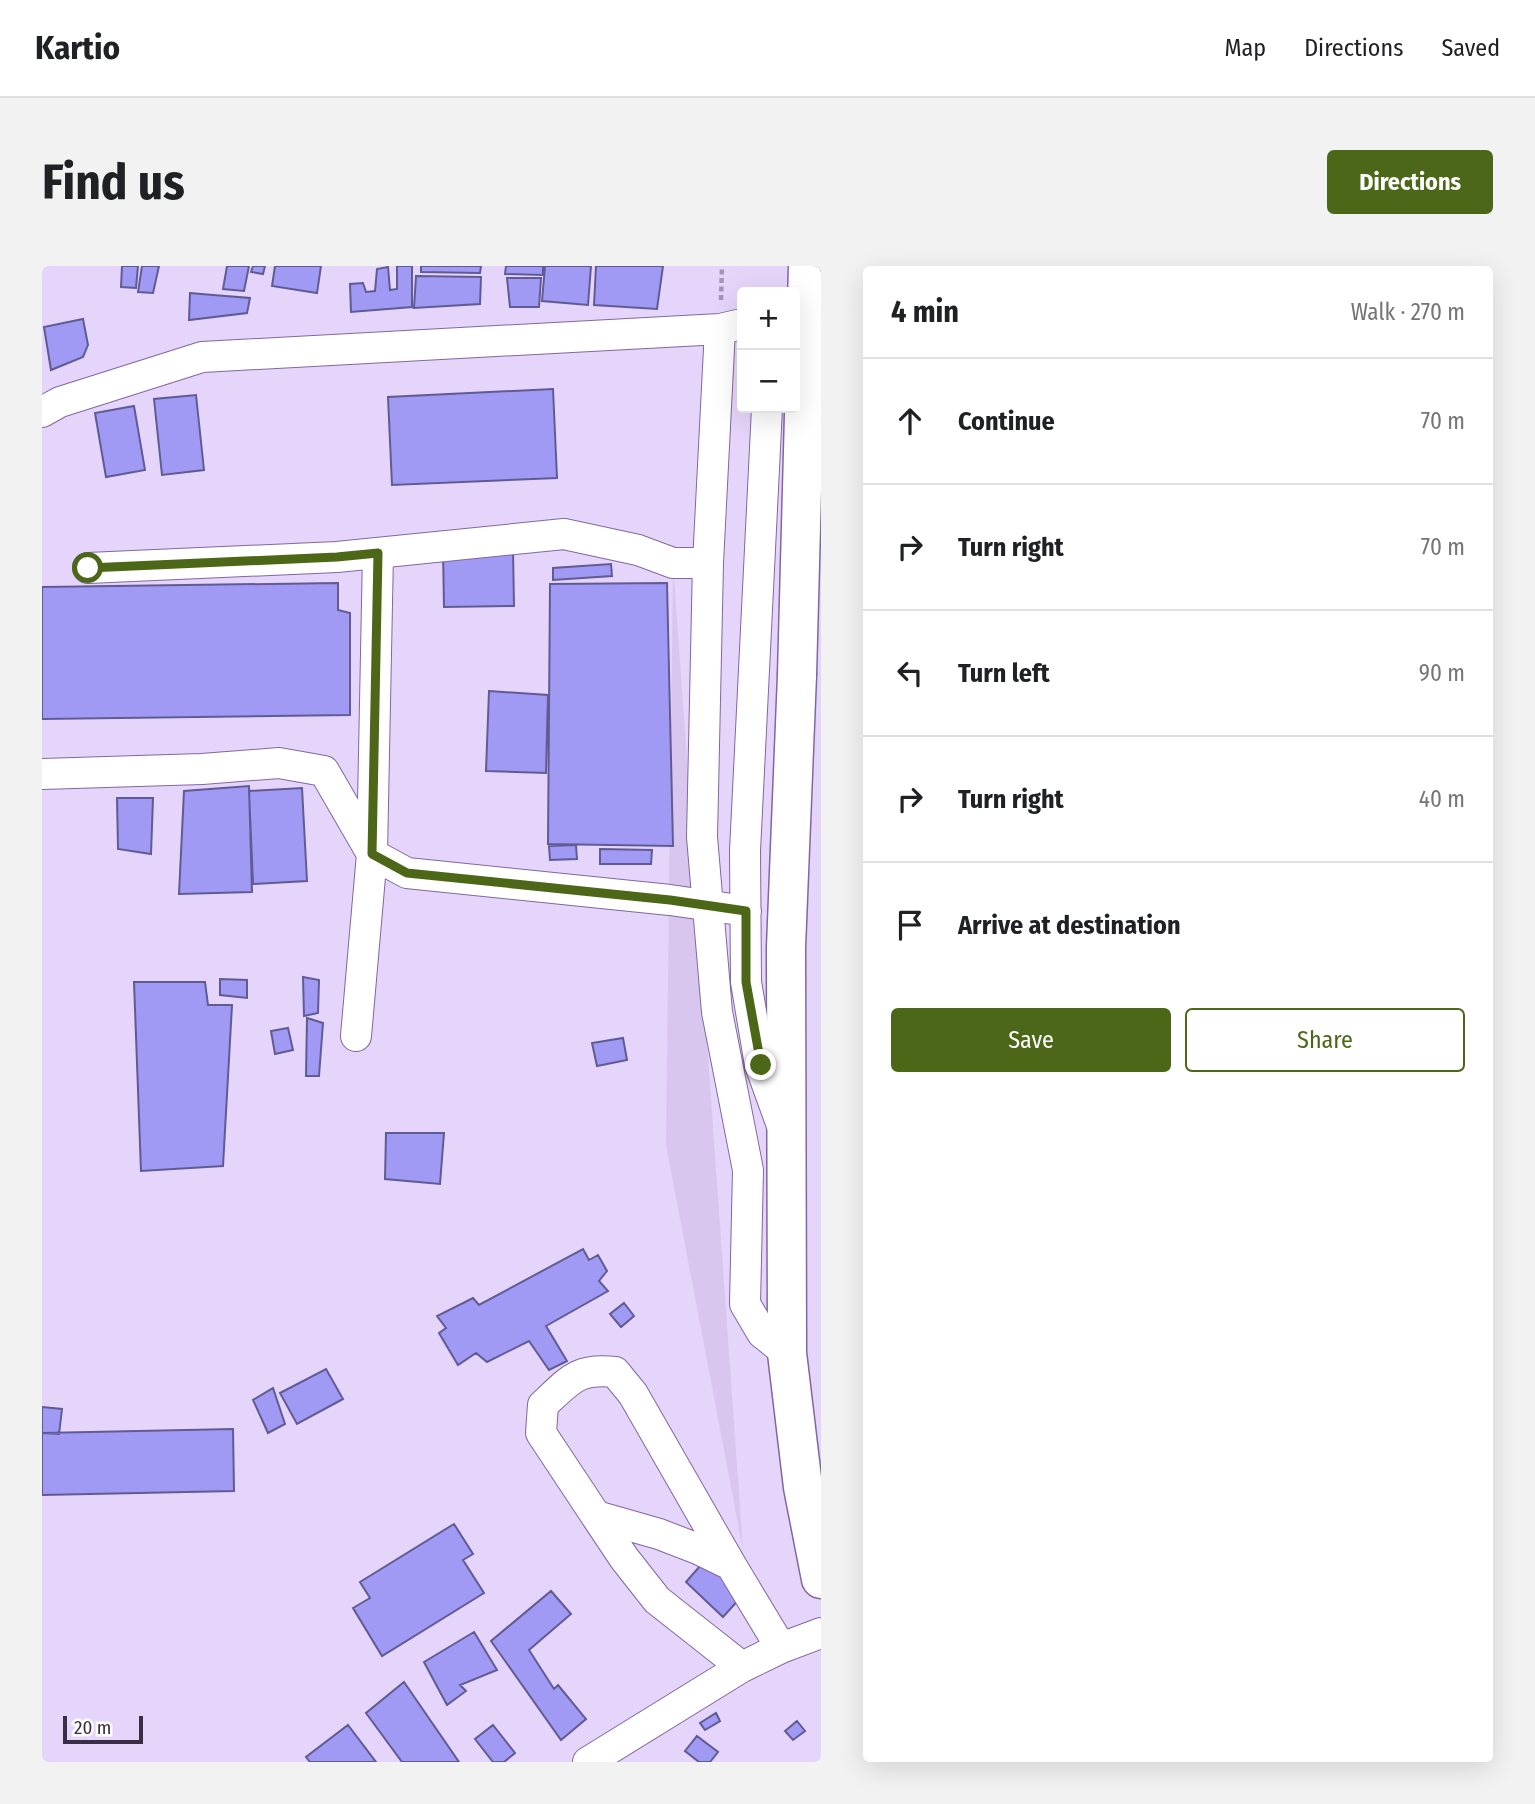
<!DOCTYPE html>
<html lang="en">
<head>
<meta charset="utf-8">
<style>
  body { margin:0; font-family:"Fira Sans Condensed",sans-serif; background:#f2f2f2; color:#202124 }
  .controls { position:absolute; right:21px; top:21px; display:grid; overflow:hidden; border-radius:7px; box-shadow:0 7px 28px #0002 }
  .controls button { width:63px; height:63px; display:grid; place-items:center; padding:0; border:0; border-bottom:2px solid #e0e0e0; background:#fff; color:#202124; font:35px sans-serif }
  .scale { position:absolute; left:21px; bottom:18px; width:80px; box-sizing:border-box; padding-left:7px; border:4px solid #3a2e46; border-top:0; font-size:19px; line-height:24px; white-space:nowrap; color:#3a2e46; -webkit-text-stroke:5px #fefefe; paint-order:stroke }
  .stop { position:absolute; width:21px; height:21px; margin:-16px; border:5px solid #4d6718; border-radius:50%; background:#fff }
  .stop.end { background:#4d6718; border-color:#fff; box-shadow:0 2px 7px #0008 }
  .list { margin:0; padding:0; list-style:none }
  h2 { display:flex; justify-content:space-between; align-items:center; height:91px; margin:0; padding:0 28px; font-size:30px }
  h2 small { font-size:23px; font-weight:400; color:#757577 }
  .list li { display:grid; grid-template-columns:46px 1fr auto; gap:21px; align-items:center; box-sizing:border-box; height:126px; padding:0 28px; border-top:2px solid #e0e0e0 }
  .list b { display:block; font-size:26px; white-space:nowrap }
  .list em { font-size:23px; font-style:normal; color:#757577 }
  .actions { display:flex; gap:14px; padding:21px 28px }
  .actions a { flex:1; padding:16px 0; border:2px solid #4d6718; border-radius:7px; text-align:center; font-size:24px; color:#4d6718 }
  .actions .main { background:#4d6718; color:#fff }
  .icon { flex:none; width:38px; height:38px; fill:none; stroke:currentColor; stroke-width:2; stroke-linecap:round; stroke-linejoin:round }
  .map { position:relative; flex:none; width:779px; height:1496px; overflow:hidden; border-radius:7px }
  header { display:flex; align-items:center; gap:42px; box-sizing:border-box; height:98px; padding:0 35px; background:#fff; border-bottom:2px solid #e0e0e0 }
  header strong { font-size:33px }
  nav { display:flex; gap:38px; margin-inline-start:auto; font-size:24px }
  .intro { display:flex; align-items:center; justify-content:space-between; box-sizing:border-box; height:168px; padding:0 42px }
  h1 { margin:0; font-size:49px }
  .button { padding:18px 32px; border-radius:7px; background:#4d6718; color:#fff; font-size:24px; font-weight:700 }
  main { display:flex; gap:42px; padding:0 42px }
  aside { flex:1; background:#fff; border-radius:7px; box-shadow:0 7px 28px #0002 }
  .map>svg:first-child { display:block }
  .built { fill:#d8c6ee }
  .building { fill:#a19af4; stroke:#605b94; stroke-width:2 }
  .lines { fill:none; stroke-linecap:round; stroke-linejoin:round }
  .minor-casing { stroke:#82679f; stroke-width:32 }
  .major-casing { stroke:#82679f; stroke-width:41 }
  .path { stroke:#a394b4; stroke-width:4.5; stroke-dasharray:5 3.5; stroke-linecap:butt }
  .minor { stroke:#fff; stroke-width:30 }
  .major { stroke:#fff; stroke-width:38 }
  .major-bridge-casing { stroke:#82679f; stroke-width:41; stroke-linecap:butt }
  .major-bridge { stroke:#fff; stroke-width:38 }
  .route { stroke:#4d6718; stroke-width:9 }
</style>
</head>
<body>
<header>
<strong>Kartio</strong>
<nav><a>Map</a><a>Directions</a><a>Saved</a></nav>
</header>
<div class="intro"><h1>Find us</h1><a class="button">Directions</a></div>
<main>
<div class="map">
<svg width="779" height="1496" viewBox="0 0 779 1496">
  <rect width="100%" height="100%" fill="#e6d5fa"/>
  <path class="built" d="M631 297 701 1284 624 879Z"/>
  <path class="building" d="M80 0H96L94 22 79 21Z
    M100 0H117L111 27 96 26Z
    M185 0H207L202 25 181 23Z
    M211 0H223L221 8 209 6Z
    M233 0H279L275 27 230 20Z
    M355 0H370V41L309 46 308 18 321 17 324 26 333 25 335 3 346 1 348 24 355 23Z
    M379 0H439L438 7 379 6Z
    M464 0H501V9L463 8Z
    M503 0H549L546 39 500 35Z
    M554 0H621L615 43 552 39Z
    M374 10 439 11 438 38 372 42Z
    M465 12H499L497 41H468Z
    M148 27 171 29 208 32 205 47 147 54Z
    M41 53 46 79 41 91 9 104 2 61Z
    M511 123 515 212 350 219 346 131Z
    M154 129 162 204 120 209 112 133Z
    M92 140 103 204 64 211 53 147Z
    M471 284 472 340 402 341 401 285Z
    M569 298 570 310 511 314V302Z
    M296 317V344L308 347V449L0 453V321Z
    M625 317 631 580 506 578 508 318Z
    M447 425 506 429 504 507 444 505Z
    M207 520 210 626 137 628 142 525Z
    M260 522 265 615 211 618 207 525Z
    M75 532H111L109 588 76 583Z
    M534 579 535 593 508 594 507 580Z
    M558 583 610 584 609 598H558Z
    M261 711 277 714 276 747 262 750Z
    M178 713 205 714V732L178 729Z
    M92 716H163L166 739H190L181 900 99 905Z
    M265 752 281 757 277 810H264Z
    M246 762 251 784 233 788 229 765Z
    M581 772 585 794 555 800 550 777Z
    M344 867H402L398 918 343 913Z
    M541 983 547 994 556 989 565 1005 557 1015 566 1025 504 1060 525 1095 507 1104 487 1075 445 1096 434 1087 416 1099 397 1067 404 1062 395 1050 431 1032 437 1039Z
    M582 1037 592 1050 579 1061 568 1048Z
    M284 1103 301 1133 255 1158 238 1127Z
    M231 1122 243 1158 226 1167 211 1134Z
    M0 1141 20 1143 17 1168 0 1167Z
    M191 1163 192 1225 0 1229V1167Z
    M412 1258 431 1288 421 1294 442 1327 340 1390 311 1342 328 1332 318 1316Z
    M665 1292 700 1330 681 1351 644 1316Z
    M509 1325 529 1348 487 1384 512 1423 516 1419 544 1453 519 1474 449 1375Z
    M432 1366 455 1404 418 1419 424 1425 405 1439 382 1396Z
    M362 1416 417 1496H360L324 1447Z
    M674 1447 678 1455 663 1464 658 1457Z
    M755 1455 763 1465 751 1474 743 1465Z
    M306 1459 334 1496H268L264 1491Z
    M451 1459 473 1487 462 1496H451L433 1473Z
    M655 1470 676 1486 668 1496H657L643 1485Z"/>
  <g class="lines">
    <g class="minor-casing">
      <path id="minor" d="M678 63 666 297 660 571 675 746 706 904 703 1038 720 1067 745 1087
        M725 142 703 585 704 716 718 799 739 857
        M0 146 18 136 160 91 678 63 700 58
        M46 302 295 291 522 268 596 284 631 297H666
        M0 508 160 503 237 497 282 505 330 588 365 607 628 634 704 645
        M314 770 330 588 336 287
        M554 1250 582 1292 615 1334 700 1401
        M689 1299 656 1283 617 1268 554 1250 499 1167 501 1139C528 1114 535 1102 573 1106L591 1128 689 1299 739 1382
        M546 1496 700 1401 739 1382 779 1367"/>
    </g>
    <g class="major-casing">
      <path id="major" d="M755 409 744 681 745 1087 761 1221 779 1313"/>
    </g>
    <path class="path" d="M679 34 680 0"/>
    <use href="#minor" class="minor"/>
    <use href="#major" class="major"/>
    <g class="major-bridge-casing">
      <path id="major-bridge" d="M755 409 766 0"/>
    </g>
    <use href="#major-bridge" class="major-bridge"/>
  </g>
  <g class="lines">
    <path class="route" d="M46 302 295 291 336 287 330 588 365 607 628 634 704 645V716L719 799"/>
  </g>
</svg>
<div class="controls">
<button>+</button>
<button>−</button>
</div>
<div class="scale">20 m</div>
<div class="stop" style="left:46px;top:302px"></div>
<div class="stop end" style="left:719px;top:799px"></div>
</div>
<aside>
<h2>4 min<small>Walk · 270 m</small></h2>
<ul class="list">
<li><svg class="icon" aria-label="ahead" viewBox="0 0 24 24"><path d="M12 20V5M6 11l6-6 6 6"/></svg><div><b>Continue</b></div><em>70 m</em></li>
<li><svg class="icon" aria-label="right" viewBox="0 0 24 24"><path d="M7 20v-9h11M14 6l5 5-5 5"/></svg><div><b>Turn right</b></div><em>70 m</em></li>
<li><svg class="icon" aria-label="left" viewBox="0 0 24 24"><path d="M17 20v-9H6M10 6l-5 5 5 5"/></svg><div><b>Turn left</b></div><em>90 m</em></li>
<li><svg class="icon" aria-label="right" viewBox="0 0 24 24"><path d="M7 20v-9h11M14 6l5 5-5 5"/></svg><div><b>Turn right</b></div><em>40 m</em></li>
<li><svg class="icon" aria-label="arrive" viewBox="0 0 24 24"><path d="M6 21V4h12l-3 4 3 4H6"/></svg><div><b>Arrive at destination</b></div></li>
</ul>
<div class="actions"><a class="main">Save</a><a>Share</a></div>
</aside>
</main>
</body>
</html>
